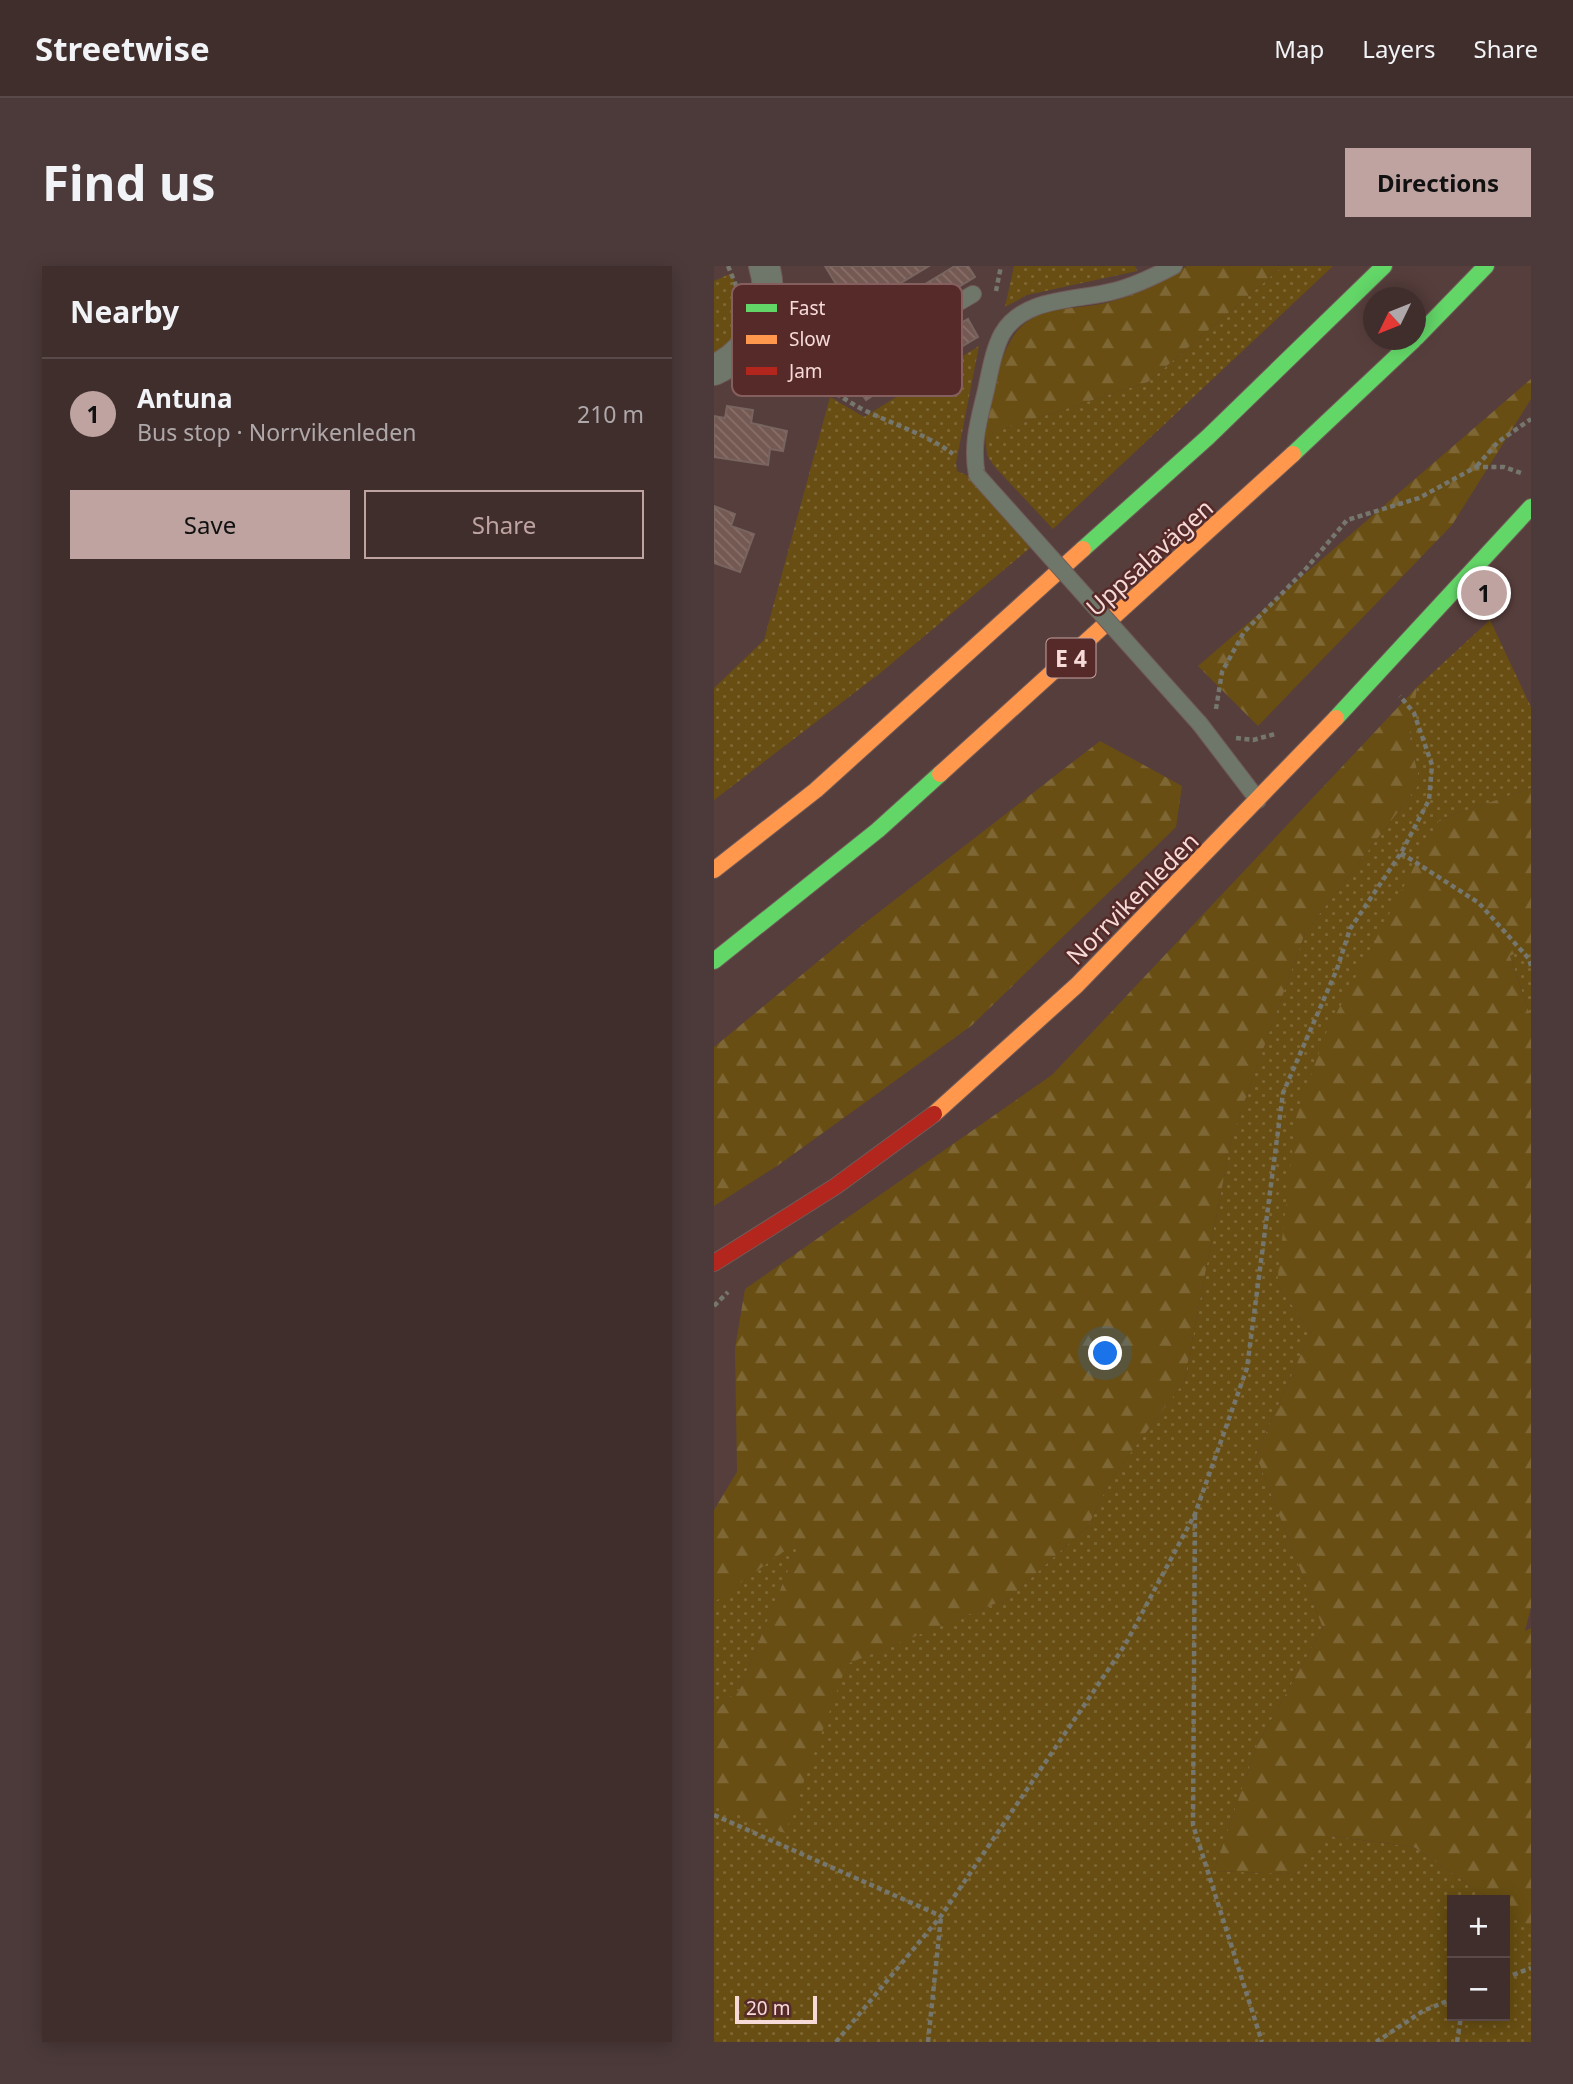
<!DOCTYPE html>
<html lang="en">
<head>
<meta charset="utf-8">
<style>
  body { margin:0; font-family:"Noto Sans",sans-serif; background:#4b3a39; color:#f1f3f6 }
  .controls { position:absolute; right:21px; bottom:21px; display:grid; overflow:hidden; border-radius:0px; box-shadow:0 4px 18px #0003 }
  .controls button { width:63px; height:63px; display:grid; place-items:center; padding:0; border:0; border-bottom:2px solid #594a49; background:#402e2d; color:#f1f3f6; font:35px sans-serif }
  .compass { position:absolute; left:649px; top:21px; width:63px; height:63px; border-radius:50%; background:#402e2d; box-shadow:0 4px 18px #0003; rotate:227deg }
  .scale { position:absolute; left:21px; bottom:18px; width:82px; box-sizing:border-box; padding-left:7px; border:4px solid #f6dad7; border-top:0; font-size:19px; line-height:24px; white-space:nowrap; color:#f6dad7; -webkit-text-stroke:5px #552a28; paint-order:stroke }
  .you { position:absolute; left:392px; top:1088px; width:24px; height:24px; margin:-18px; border:5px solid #fff; border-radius:50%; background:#1a73e8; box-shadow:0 0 0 10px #1a73e833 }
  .badge { display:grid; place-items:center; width:46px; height:46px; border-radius:50%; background:#bea3a1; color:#111; font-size:23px; font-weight:700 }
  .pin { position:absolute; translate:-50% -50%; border:4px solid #fff; box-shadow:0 2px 7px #0006 }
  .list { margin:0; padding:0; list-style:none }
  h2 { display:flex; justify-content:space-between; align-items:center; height:91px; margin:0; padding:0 28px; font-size:30px }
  h2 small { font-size:23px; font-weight:400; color:#aea8aa }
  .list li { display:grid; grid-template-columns:46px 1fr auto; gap:21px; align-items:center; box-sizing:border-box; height:112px; padding:0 28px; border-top:2px solid #594a49 }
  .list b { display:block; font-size:26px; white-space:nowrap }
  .list p { margin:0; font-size:23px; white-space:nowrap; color:#aea8aa }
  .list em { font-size:23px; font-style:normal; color:#aea8aa }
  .actions { display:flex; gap:14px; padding:21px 28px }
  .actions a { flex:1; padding:16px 0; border:2px solid #bea3a1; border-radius:0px; text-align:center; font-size:24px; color:#bea3a1 }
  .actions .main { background:#bea3a1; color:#111 }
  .map { position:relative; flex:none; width:817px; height:1776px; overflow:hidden; border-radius:0px }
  header { display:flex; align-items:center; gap:42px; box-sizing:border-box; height:98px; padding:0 35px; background:#402e2d; border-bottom:2px solid #594a49 }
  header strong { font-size:33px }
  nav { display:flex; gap:38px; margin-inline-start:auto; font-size:24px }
  .intro { display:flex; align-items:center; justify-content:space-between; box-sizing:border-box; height:168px; padding:0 42px }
  h1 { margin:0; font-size:49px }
  .button { padding:18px 32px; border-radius:0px; background:#bea3a1; color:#111; font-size:24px; font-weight:700 }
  main { display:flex; gap:42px; padding:0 42px }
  aside { flex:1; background:#402e2d; border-radius:0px; box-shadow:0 4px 18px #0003 }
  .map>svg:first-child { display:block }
  .grass { fill:url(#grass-dots) }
  .forest { fill:url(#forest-firs) }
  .building { fill:url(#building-back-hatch); stroke:#796560; stroke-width:2 }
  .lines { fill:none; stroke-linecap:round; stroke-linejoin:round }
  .lane-casing { stroke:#715c5a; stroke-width:18 }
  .street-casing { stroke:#715c5a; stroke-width:32 }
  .fast-casing { stroke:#715c5a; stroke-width:18 }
  .slow-casing { stroke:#715c5a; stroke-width:18 }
  .jam-casing { stroke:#715c5a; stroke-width:18 }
  .path { stroke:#75766d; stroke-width:4.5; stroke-dasharray:5 3.5; stroke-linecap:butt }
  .lane { stroke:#6e7769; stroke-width:16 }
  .street { stroke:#6e7769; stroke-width:30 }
  .fast { stroke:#63d668; stroke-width:16 }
  .slow { stroke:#ff974d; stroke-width:16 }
  .jam { stroke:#b3261e; stroke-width:16 }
  .lane-bridge-casing { stroke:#715c5a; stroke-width:18; stroke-linecap:butt }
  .lane-bridge { stroke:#6e7769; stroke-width:16 }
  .labels { text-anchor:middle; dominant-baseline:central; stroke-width:5; stroke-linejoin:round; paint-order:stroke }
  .shield { fill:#552a28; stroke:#c6a5a2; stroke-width:2 }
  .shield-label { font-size:23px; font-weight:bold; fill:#f6dad7 }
  .street-label { font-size:24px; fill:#f6dad7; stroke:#552a28 }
  .key { fill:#552a28; stroke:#855f5d; stroke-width:2 }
  .key-label { font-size:19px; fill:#f6dad7 }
</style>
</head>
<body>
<header>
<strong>Streetwise</strong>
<nav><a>Map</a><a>Layers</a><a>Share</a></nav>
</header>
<div class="intro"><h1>Find us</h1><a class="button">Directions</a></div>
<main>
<aside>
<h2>Nearby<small></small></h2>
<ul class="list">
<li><span class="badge">1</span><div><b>Antuna</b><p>Bus stop · Norrvikenleden</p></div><em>210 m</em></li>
</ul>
<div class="actions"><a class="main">Save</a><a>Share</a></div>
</aside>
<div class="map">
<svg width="817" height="1776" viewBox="0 0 817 1776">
  <defs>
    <pattern id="grass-dots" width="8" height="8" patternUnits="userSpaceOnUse" patternTransform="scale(1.75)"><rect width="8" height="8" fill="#684e12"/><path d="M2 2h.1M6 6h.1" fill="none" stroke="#7e6734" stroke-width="1.8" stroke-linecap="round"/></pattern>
    <pattern id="forest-firs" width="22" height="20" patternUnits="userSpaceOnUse" patternTransform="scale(1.75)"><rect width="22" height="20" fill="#684e12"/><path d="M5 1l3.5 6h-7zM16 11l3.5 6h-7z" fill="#7e6734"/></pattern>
    <pattern id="building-back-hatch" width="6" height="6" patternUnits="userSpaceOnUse" patternTransform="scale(1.75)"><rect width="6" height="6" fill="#735952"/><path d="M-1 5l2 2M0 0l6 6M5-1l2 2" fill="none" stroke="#88706a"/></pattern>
  </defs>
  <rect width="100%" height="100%" fill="#563e3c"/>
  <path class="grass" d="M300 0H421L423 5 313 29 291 41Z
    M569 0H619L339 263 280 200 273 189 271 169 434 116Z
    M18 7 34 56 13 84 0 89V15Z
    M265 80 242 197 243 205 259 212 316 282 165 408 0 534V422L50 374 116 131 150 151Z
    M776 354 817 441V522L725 554 563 1018 597 1066 542 1189 609 1362 543 1479 500 1605 581 1608 616 1570 700 1581 777 1634H738V1750H791V1644L817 1662V1776H0V1539L71 1566 132 1398 295 1332 374 1260 397 1213 470 1116 518 870 591 667 706 517 696 474 703 421Z
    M817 679V752L796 689Z
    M88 1271 25 1424 0 1446V1336Z"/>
  <path class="forest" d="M473 0H569L434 116 271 169C278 140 281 102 296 76 317 36 359 46 396 36 425 28 448 17 473 0Z
    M817 113V133L738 259 544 460 484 400Z
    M703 421 696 474 706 517 591 667 518 870 470 1116 397 1213 374 1260 295 1332 133 1398 71 1567 0 1539V1446L25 1424 87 1273 0 1336V1244L23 1206 21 1082 31 1023 338 809Z
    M386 475 468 520 462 561 257 760 63 900 0 940V781L147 660Z
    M817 522V679L796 690 817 752V1341L811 1365 817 1362V1662L791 1644V1634H777L700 1581 617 1570 581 1608 500 1605 543 1479 609 1362 542 1189 597 1066 563 1018 582 852 612 767 725 554Z"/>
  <path class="building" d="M111 0H215L139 46Z
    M241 0H254L261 11 155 76 145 58Z
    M254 53 264 71 182 120 172 103Z
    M151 113 161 128 152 134 142 119Z
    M13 140 39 144 37 157 73 165 69 185 56 183 54 199 0 191V150L11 152Z
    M0 240 21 248 17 260 40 268 26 306 0 297Z"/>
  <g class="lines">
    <g class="lane-casing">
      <path id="lane" d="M53 29 133 87 150 92 259 28
        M263 209C257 179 265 154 272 124 276 106 279 85 288 68 310 30 364 35 400 25 421 20 441 10 460 0
        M486 458 544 534"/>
    </g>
    <g class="street-casing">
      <path id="street" d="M0 104C38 87 63 40 50 0"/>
    </g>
    <g class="fast-casing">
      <path id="fast" d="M702 72 772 0
        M579 188 700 74
        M369 283 494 171 670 0
        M622 452 817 241
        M0 695 164 564 226 508"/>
    </g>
    <g class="slow-casing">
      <path id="slow" d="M226 508 579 188
        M0 604 102 524 369 283
        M220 848 363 719 622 452"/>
    </g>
    <g class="jam-casing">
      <path id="jam" d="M0 997 122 920 220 848"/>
    </g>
    <path class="path" d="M14 0 23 22
      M282 25 287 0
      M63 79C89 102 115 125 146 142 177 158 211 167 239 188
      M763 200 784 176 817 153
      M502 443 508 406 530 366 590 305 633 254 705 232 762 201H790L810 208
      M522 472 539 474 561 468
      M687 587 765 637 815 693 817 700
      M0 1040 14 1026
      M481 1249 479 1559 548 1776
      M0 1549 227 1650
      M791 1712 817 1702
      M122 1776 227 1650 411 1379 481 1248 533 1102 569 827 623 703 636 663 687 587 715 534 718 499 700 447 686 430
      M214 1776 227 1651
      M662 1776 709 1745 738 1733
      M743 1776 747 1750"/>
    <use href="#lane" class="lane"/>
    <use href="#street" class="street"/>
    <use href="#fast" class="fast"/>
    <use href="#slow" class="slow"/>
    <use href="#jam" class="jam"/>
    <g class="lane-bridge-casing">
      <path id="lane-bridge" d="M263 209 486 458"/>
    </g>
    <use href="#lane-bridge" class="lane-bridge"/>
  </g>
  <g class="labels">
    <rect class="shield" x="332.5" y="372.5" width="49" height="39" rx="5"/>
    <g class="shield-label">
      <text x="357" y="392">E 4</text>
    </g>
    <g class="street-label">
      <text transform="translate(435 291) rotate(-42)">Uppsalavägen</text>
      <text transform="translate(418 632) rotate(-45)">Norrvikenleden</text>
    </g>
  </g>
  <rect x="18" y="18" width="230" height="112" rx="10" class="key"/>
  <rect x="32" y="38" width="31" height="8" fill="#63d668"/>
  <rect x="32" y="69" width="31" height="9" fill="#ff974d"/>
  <rect x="32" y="101" width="31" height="8" fill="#b3261e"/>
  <g class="key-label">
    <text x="75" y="49">Fast</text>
    <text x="75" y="80">Slow</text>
    <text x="75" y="112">Jam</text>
  </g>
</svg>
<div class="controls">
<button>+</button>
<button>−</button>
</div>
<svg class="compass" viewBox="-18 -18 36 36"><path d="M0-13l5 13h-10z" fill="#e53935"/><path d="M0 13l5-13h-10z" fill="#aea8aa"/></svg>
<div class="scale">20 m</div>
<div class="you"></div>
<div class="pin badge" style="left:770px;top:327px">1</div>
</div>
</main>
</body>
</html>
